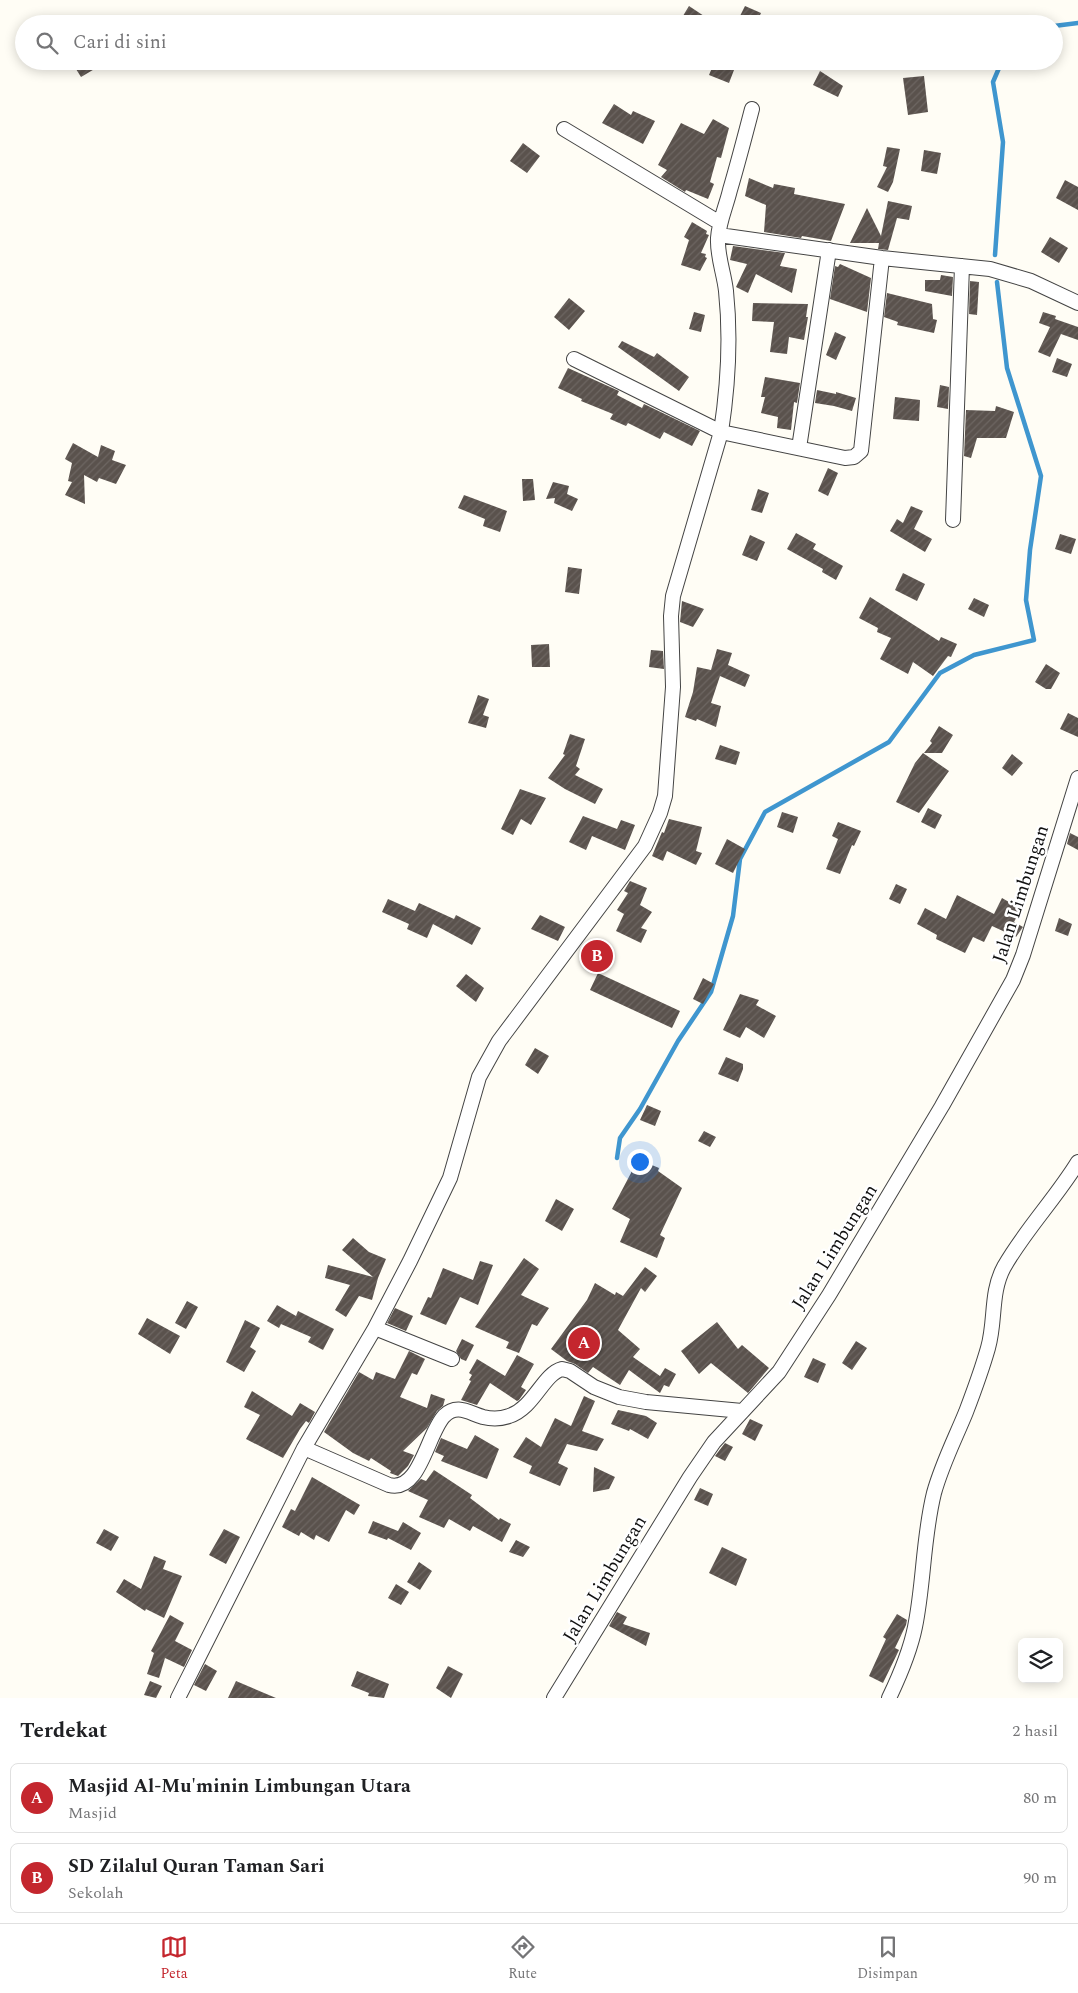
<!DOCTYPE html>
<html lang="id">
<head>
<meta charset="utf-8">
<style>
  body { margin:0; font-family:Spectral,serif; background:#f6f6f6; color:#202124 }
  .controls { position:absolute; right:15px; bottom:15px; display:grid; overflow:hidden; border-radius:8px; box-shadow:0 2px 12px #0003 }
  .controls button { width:45px; height:45px; display:grid; place-items:center; padding:0; border:0; border-bottom:1px solid #e0e0e0; background:#fff; color:#202124; font:25px sans-serif }
  .you { position:absolute; left:639px; top:1161px; width:18px; height:18px; margin:-12px; border:4px solid #fff; border-radius:50%; background:#1a73e8; box-shadow:0 0 0 8px #1a73e833 }
  .badge { display:grid; place-items:center; width:32px; height:32px; border-radius:50%; background:#c4262e; color:#fff; font-size:16px; font-weight:700 }
  .pin { position:absolute; translate:-50% -50%; border:2px solid #fff; box-shadow:0 1px 5px #0006 }
  .list { margin:0; padding:0; list-style:none }
  h2 { display:flex; justify-content:space-between; align-items:center; height:65px; margin:0; padding:0 20px; font-size:21px }
  h2 small { font-size:16px; font-weight:400; color:#757577 }
  .list li { display:grid; grid-template-columns:32px 1fr auto; gap:15px; align-items:center; box-sizing:border-box; height:70px; margin:0 10px 10px; padding:0 10px; border:1px solid #e0e0e0; border-radius:8px }
  .list b { display:block; font-size:19px; white-space:nowrap }
  .list p { margin:0; font-size:16px; white-space:nowrap; color:#757577 }
  .list em { font-size:16px; font-style:normal; color:#757577 }
  .icon { flex:none; width:28px; height:28px; fill:none; stroke:currentColor; stroke-width:2; stroke-linecap:round; stroke-linejoin:round }
  .map { position:relative; flex:none; width:1078px; height:1698px; overflow:hidden }
  .search { position:absolute; background:#fff; box-shadow:0 2px 12px #0003; left:15px; right:15px; top:15px; height:55px; display:flex; align-items:center; gap:12px; box-sizing:border-box; padding:0 18px; border-radius:28px; color:#757577; font-size:19px }
  .sheet { height:225px; background:#fff }
  nav { display:flex; justify-content:space-around; align-items:center; box-sizing:border-box; height:70px; border-top:1px solid #e0e0e0; background:#fff; font-size:14px; color:#757577 }
  nav a { display:grid; justify-items:center; gap:2px }
  nav .on { color:#c4262e }
  .map>svg:first-child { display:block }
  .lines { fill:none; stroke-linecap:round; stroke-linejoin:round }
  .stream { stroke:#3f96cf; stroke-width:4.5 }
  .building { fill:url(#building-hatch) }
  .minor-casing { stroke:#444; stroke-width:16 }
  .minor { stroke:#fff; stroke-width:14 }
  .labels { text-anchor:middle; dominant-baseline:central; stroke-width:5; stroke-linejoin:round; paint-order:stroke }
  .street-label { font-size:19px; fill:#111; stroke:#fff }
</style>
</head>
<body>
<div class="map">
<svg width="1078" height="1698" viewBox="0 0 1078 1698">
  <defs>
    <pattern id="building-hatch" width="6" height="6" patternUnits="userSpaceOnUse" patternTransform="scale(1.25)"><rect width="6" height="6" fill="#5a524d"/><path d="M-1 1l2-2M0 6l6-6M5 7l2-2" fill="none" stroke="#6d6662"/></pattern>
  </defs>
  <rect width="100%" height="100%" fill="#fffdf5"/>
  <g class="lines">
    <path class="stream" d="M1054 26 1078 23
      M995 255 1003 142 993 82 1002 61
      M617 1158 620 1138 640 1109 678 1041 711 992 733 916 740 859 765 812 889 742 940 673 974 655 1034 640 1026 600 1030 550 1041 476 1007 368 997 282"/>
  </g>
  <path class="building" d="M689 6 716 24H678Z
    M745 6 761 13 756 24H736Z
    M71 61H108L81 77Z
    M714 63 734 70 729 83 709 75Z
    M820 71 843 86 838 97 813 85Z
    M924 76 928 112 908 115 903 78Z
    M614 104 631 115 633 111 655 121 643 144 602 123Z
    M713 119 729 128 721 158 717 157 710 182 714 184 708 199 686 190 685 192 661 177 667 170 658 165 681 123 704 134Z
    M523 143 540 156 527 173 510 161Z
    M887 147 900 149 893 182 888 192 877 187 887 167 883 166Z
    M924 150 941 153 937 174 921 171Z
    M749 178 773 188 774 184 795 188 794 194 845 204 831 241 802 236 801 238 764 232 766 205 745 196Z
    M1065 180 1078 187V210L1056 198Z
    M888 201 912 206 909 220 897 218 888 250 878 249 879 243H850L867 208 881 236Z
    M692 222 707 231 706 234 709 235 701 253 706 254 705 257 707 258 700 271 681 265 689 240 684 237Z
    M1050 237 1068 248 1059 263 1041 252Z
    M733 246 785 253 780 266 797 269 792 293 756 274 748 293 736 287 747 264 730 260Z
    M840 264 871 278 867 312 830 299 835 266 838 267Z
    M941 275 953 277 952 296 925 291V280H940Z
    M970 281 979 282 977 315 969 314Z
    M887 293 932 304 933 319 937 320 934 333 897 325 898 322 884 317Z
    M569 298 585 311 569 330 554 317Z
    M753 303 808 304 806 317H808L804 340 789 337 787 354 770 352 774 322 752 321Z
    M694 312 705 315 701 332 689 329Z
    M1043 312 1056 316 1055 319 1078 327V340L1061 334 1050 357 1038 352 1050 327 1039 323Z
    M835 332 846 337 836 360 826 355Z
    M622 341 654 357 657 353 689 377 679 391 618 347Z
    M1057 358 1072 364 1067 377 1052 372Z
    M568 368 619 391 617 395 642 408 644 404 700 431 692 446 664 432 660 439 628 423 626 426 610 419 613 414 581 401 582 399 558 388Z
    M765 377 800 383 797 403 794 402 791 430 777 428 778 417 761 413 765 397H761Z
    M940 385 949 387 948 409 937 407Z
    M817 390 836 394V392L856 398 852 411 834 406 815 403Z
    M895 397 920 400 919 421 893 419Z
    M996 406 1014 412 1006 438H977L971 458 964 456 966 410 995 411Z
    M73 443 98 457 101 445 115 451 112 460 126 465 116 484 99 478 97 482 84 475 85 504 65 495 72 482 68 481 72 463 65 459Z
    M828 468 838 473 828 496 818 491Z
    M522 479H533L535 500 523 501Z
    M553 482 569 486 567 494 578 499 572 511 554 503 555 498 546 499Z
    M758 489 769 493 762 513 751 510Z
    M464 495 507 511 500 532 483 526 485 519 458 508Z
    M911 506 923 511 914 529 932 539 925 552 890 531 897 519 903 523Z
    M796 533 816 544 813 549 843 566 836 580 822 572 823 569 787 549Z
    M1060 534 1076 539 1071 554 1055 549Z
    M750 535 765 542 757 561 742 555Z
    M568 567 582 569 579 594 565 592Z
    M903 573 925 584 917 601 895 590Z
    M870 597 939 641 941 637 957 644 951 657 948 656 933 676 913 662 908 674 880 659 891 638 877 632 878 628 859 618Z
    M974 598 989 605 984 617 968 609Z
    M682 601 704 609 693 627 680 622Z
    M549 644 550 667H532L531 645Z
    M717 649 732 653 728 665 750 675 745 687 720 676 711 703 721 706 716 727 697 719 696 721 685 717 693 692 697 667 711 670Z
    M651 650 663 651 664 669 649 667Z
    M1046 664 1060 673 1051 689H1046L1035 682Z
    M478 695 489 699 483 715 489 717 486 728 468 723Z
    M1068 713 1078 718V737L1060 729Z
    M939 726 953 735 942 753H924L932 743 930 741Z
    M570 734 585 739 576 766 580 769 575 775 603 789 595 804 565 789 548 778 565 755 563 754Z
    M720 745 740 752 736 765 715 759Z
    M923 753 949 771 919 813 896 802 915 763Z
    M1012 754 1023 763 1012 776 1002 768Z
    M520 789 546 798 531 825 521 819 513 835 501 829Z
    M928 808 942 815 935 829 921 822Z
    M782 812 798 817 793 833 777 827Z
    M583 816 617 829 621 820 635 825 625 850 592 836 586 850 569 842Z
    M669 819 702 827 696 851 702 853 696 865 667 851 663 861 652 856 662 832 664 833Z
    M838 822 861 831 854 846 852 845 840 874 826 869 838 839 832 836Z
    M1070 833 1078 837V850L1067 844Z
    M727 839 745 849 733 873 715 864Z
    M630 881 647 888 640 905 652 912 641 928 647 930 641 943 616 931 624 914 617 910 628 893 624 891Z
    M896 884 907 889 900 904 889 899Z
    M957 895 994 914 1002 898 1021 909 1014 922 1023 927 1016 937 992 926 984 942 973 937 965 953 936 939 937 935 917 924 925 908 946 919Z
    M388 899 415 911 419 903 454 919 456 915 481 928 472 945 433 924 427 938 407 929 409 924 382 912Z
    M540 915 565 927 558 941 531 929Z
    M1059 918 1072 924 1068 936 1055 931Z
    M598 973 680 1011 672 1028 590 990Z
    M466 974 484 988 476 1002 456 986Z
    M703 978 714 984 703 1004 693 999Z
    M740 994 759 1000 756 1005 776 1016 764 1038 746 1027 740 1038 723 1030Z
    M535 1048 549 1056 538 1074 525 1065Z
    M726 1057 743 1064V1069L738 1082 718 1074Z
    M647 1105 661 1111 655 1126 640 1120Z
    M704 1131 716 1137 710 1147 698 1141Z
    M635 1158 659 1168 658 1171 682 1188 660 1235 665 1238 657 1258 620 1242 630 1219 612 1209 631 1173Z
    M556 1199 574 1209 562 1231 545 1221Z
    M353 1238 369 1252 386 1259 378 1278 372 1300 359 1296 346 1317 335 1310 350 1285 325 1278 328 1265 373 1277 342 1250Z
    M524 1258 539 1269 521 1295 549 1308 537 1326 532 1324 519 1353 506 1348 509 1342 475 1327Z
    M480 1261 493 1265 478 1305 460 1297 446 1325 420 1314 428 1297 431 1298 443 1268 473 1280Z
    M645 1267 657 1276 645 1292 641 1288 618 1330 640 1349 633 1357 660 1376 665 1368 676 1374 669 1387 664 1385 660 1393 629 1370 620 1385 593 1367 588 1373 575 1364 567 1361 551 1349 587 1300 595 1283 615 1295 616 1292 623 1296Z
    M187 1301 198 1307 186 1329 175 1323Z
    M277 1305 296 1316 298 1311 334 1329 323 1350 308 1342 311 1337 281 1324 279 1328 267 1321Z
    M395 1308 413 1316 406 1331 387 1323Z
    M147 1318 180 1336 170 1354 138 1334Z
    M245 1320 260 1328 250 1347 256 1351 244 1372 226 1362Z
    M717 1322 738 1349 742 1345 769 1368 748 1393 711 1363 699 1374 681 1351Z
    M462 1339 474 1345 466 1361 461 1359 456 1351Z
    M856 1341 867 1348 852 1370 842 1363Z
    M409 1351 425 1359 417 1375 412 1373 400 1397 427 1408 431 1394 445 1399 443 1406 437 1411 427 1428 403 1451 414 1455 408 1466 398 1476 390 1473 391 1471 371 1458 369 1461 353 1453 324 1432 359 1372 373 1380 376 1372 395 1379Z
    M517 1355 534 1364 521 1387 526 1390 519 1400 517 1401 490 1383 477 1405 461 1400 471 1381 469 1380 472 1375 469 1373 477 1359 505 1376Z
    M813 1358 826 1364 818 1383 804 1377Z
    M252 1391 292 1416 300 1403 315 1412 309 1423 306 1421 300 1429 283 1458 246 1439 260 1415 244 1407Z
    M584 1396 595 1401 582 1431 604 1439 597 1451 567 1444 558 1463 568 1468 560 1486 529 1473 532 1466 513 1457 526 1437 541 1447 555 1418 571 1426Z
    M618 1410 646 1416 657 1423 648 1439 630 1429 629 1431 611 1424Z
    M750 1419 763 1425 755 1441 742 1434Z
    M475 1435 499 1449 487 1479 441 1461 444 1456 435 1452 441 1438 467 1449Z
    M725 1443 733 1447 725 1461 715 1456Z
    M594 1467 615 1477 609 1489 593 1492Z
    M434 1470 472 1495 470 1498 499 1520 500 1518 511 1524 502 1542 473 1526 470 1531 449 1519 444 1528 419 1517 428 1500 408 1491 421 1479 426 1481Z
    M312 1477 360 1505 354 1515 346 1510 329 1542 316 1535 314 1540 301 1532 299 1536 282 1527 291 1509 295 1511Z
    M700 1488 713 1494 708 1506 694 1500Z
    M373 1521 398 1531 403 1522 421 1533 411 1550 388 1538 387 1540 368 1533Z
    M104 1529 119 1537 111 1551 96 1543Z
    M224 1529 240 1537 226 1564 209 1555Z
    M516 1540 530 1547 523 1557 509 1552Z
    M722 1547 747 1559 736 1586 709 1573Z
    M154 1556 166 1561 163 1569 182 1576 164 1618 146 1609 145 1611 116 1592 124 1579 141 1589Z
    M419 1562 432 1571 420 1590 407 1582Z
    M396 1584 409 1592 401 1605 388 1598Z
    M617 1612 627 1617 623 1624 650 1633 646 1646 609 1626Z
    M897 1614 907 1620 906 1625 895 1648 899 1650 883 1683 869 1676 886 1639 883 1637Z
    M170 1615 184 1623 175 1641 192 1650 184 1667 165 1658 159 1678 147 1674 154 1653 151 1651Z
    M205 1664 217 1671 206 1691 194 1685Z
    M448 1666 463 1674 451 1698 436 1688Z
    M357 1671 389 1684 384 1698 368 1696 369 1693 351 1686Z
    M150 1681 162 1686 156 1698 144 1695Z
    M236 1681 276 1698H228Z"/>
  <g class="lines">
    <g class="minor-casing">
      <path id="minor" d="M564 129 720 223
        M719 235 882 258 990 269 1031 281 1078 303
        M574 359 721 432 845 458 854 457 861 451 882 258
        M799 448 829 250
        M953 520 962 266
        M375 1328 452 1359
        M304 1448 389 1485C420 1493 427 1434 444 1416 457 1403 469 1413 483 1417 491 1419 501 1419 509 1416 534 1408 543 1374 562 1369L570 1371 594 1387 619 1397 646 1402 742 1411
        M178 1698 304 1448 375 1328 410 1261 450 1178 479 1077 499 1041 645 846 660 813 665 796 673 687 671 616 673 596 721 432C728 386 731 338 726 291 724 273 717 256 718 238 719 221 726 207 730 190 738 163 745 136 752 109
        M554 1698 690 1477 714 1442 779 1372 829 1295 942 1106 1013 980 1023 955 1078 778
        M889 1698C900 1675 910 1652 915 1627 924 1583 923 1537 934 1493 942 1464 955 1439 966 1412 974 1391 982 1369 988 1348 996 1320 990 1293 1004 1267 1025 1230 1056 1198 1078 1162"/>
    </g>
    <use href="#minor" class="minor"/>
  </g>
  <g class="labels">
    <g class="street-label">
      <text transform="translate(1021 894) rotate(-72)">Jalan Limbungan</text>
      <text transform="translate(835 1247) rotate(-58)">Jalan Limbungan</text>
      <text transform="translate(605 1579) rotate(-59)">Jalan Limbungan</text>
    </g>
  </g>
</svg>
<div class="controls">
<button><svg class="icon" aria-label="layers" viewBox="0 0 24 24"><path d="M12 4l9 5-9 5-9-5zM3 14l9 5 9-5"/></svg></button>
</div>
<div class="you"></div>
<div class="pin badge" style="left:584px;top:1343px">A</div>
<div class="pin badge" style="left:597px;top:956px">B</div>
<div class="search"><svg class="icon" aria-label="search" viewBox="0 0 24 24"><circle cx="10" cy="10" r="6"/><path d="M15 15l6 6"/></svg>Cari di sini</div>
</div>
<section class="sheet">
<h2>Terdekat<small>2 hasil</small></h2>
<ul class="list">
<li><span class="badge">A</span><div><b>Masjid Al-Mu'minin Limbungan Utara</b><p>Masjid</p></div><em>80 m</em></li>
<li><span class="badge">B</span><div><b>SD Zilalul Quran Taman Sari</b><p>Sekolah</p></div><em>90 m</em></li>
</ul>
</section>
<nav>
<a class="on"><svg class="icon" aria-label="map" viewBox="0 0 24 24"><path d="M3 6l6-2 6 2 6-2v14l-6 2-6-2-6 2zM9 4v14M15 6v14"/></svg>Peta</a>
<a><svg class="icon" aria-label="directions" viewBox="0 0 24 24"><path d="M12 3l9 9-9 9-9-9zM9 14v-3h6M13 9l2 2-2 2"/></svg>Rute</a>
<a><svg class="icon" aria-label="saved" viewBox="0 0 24 24"><path d="M7 4h10v16l-5-4-5 4z"/></svg>Disimpan</a>
</nav>
</body>
</html>
